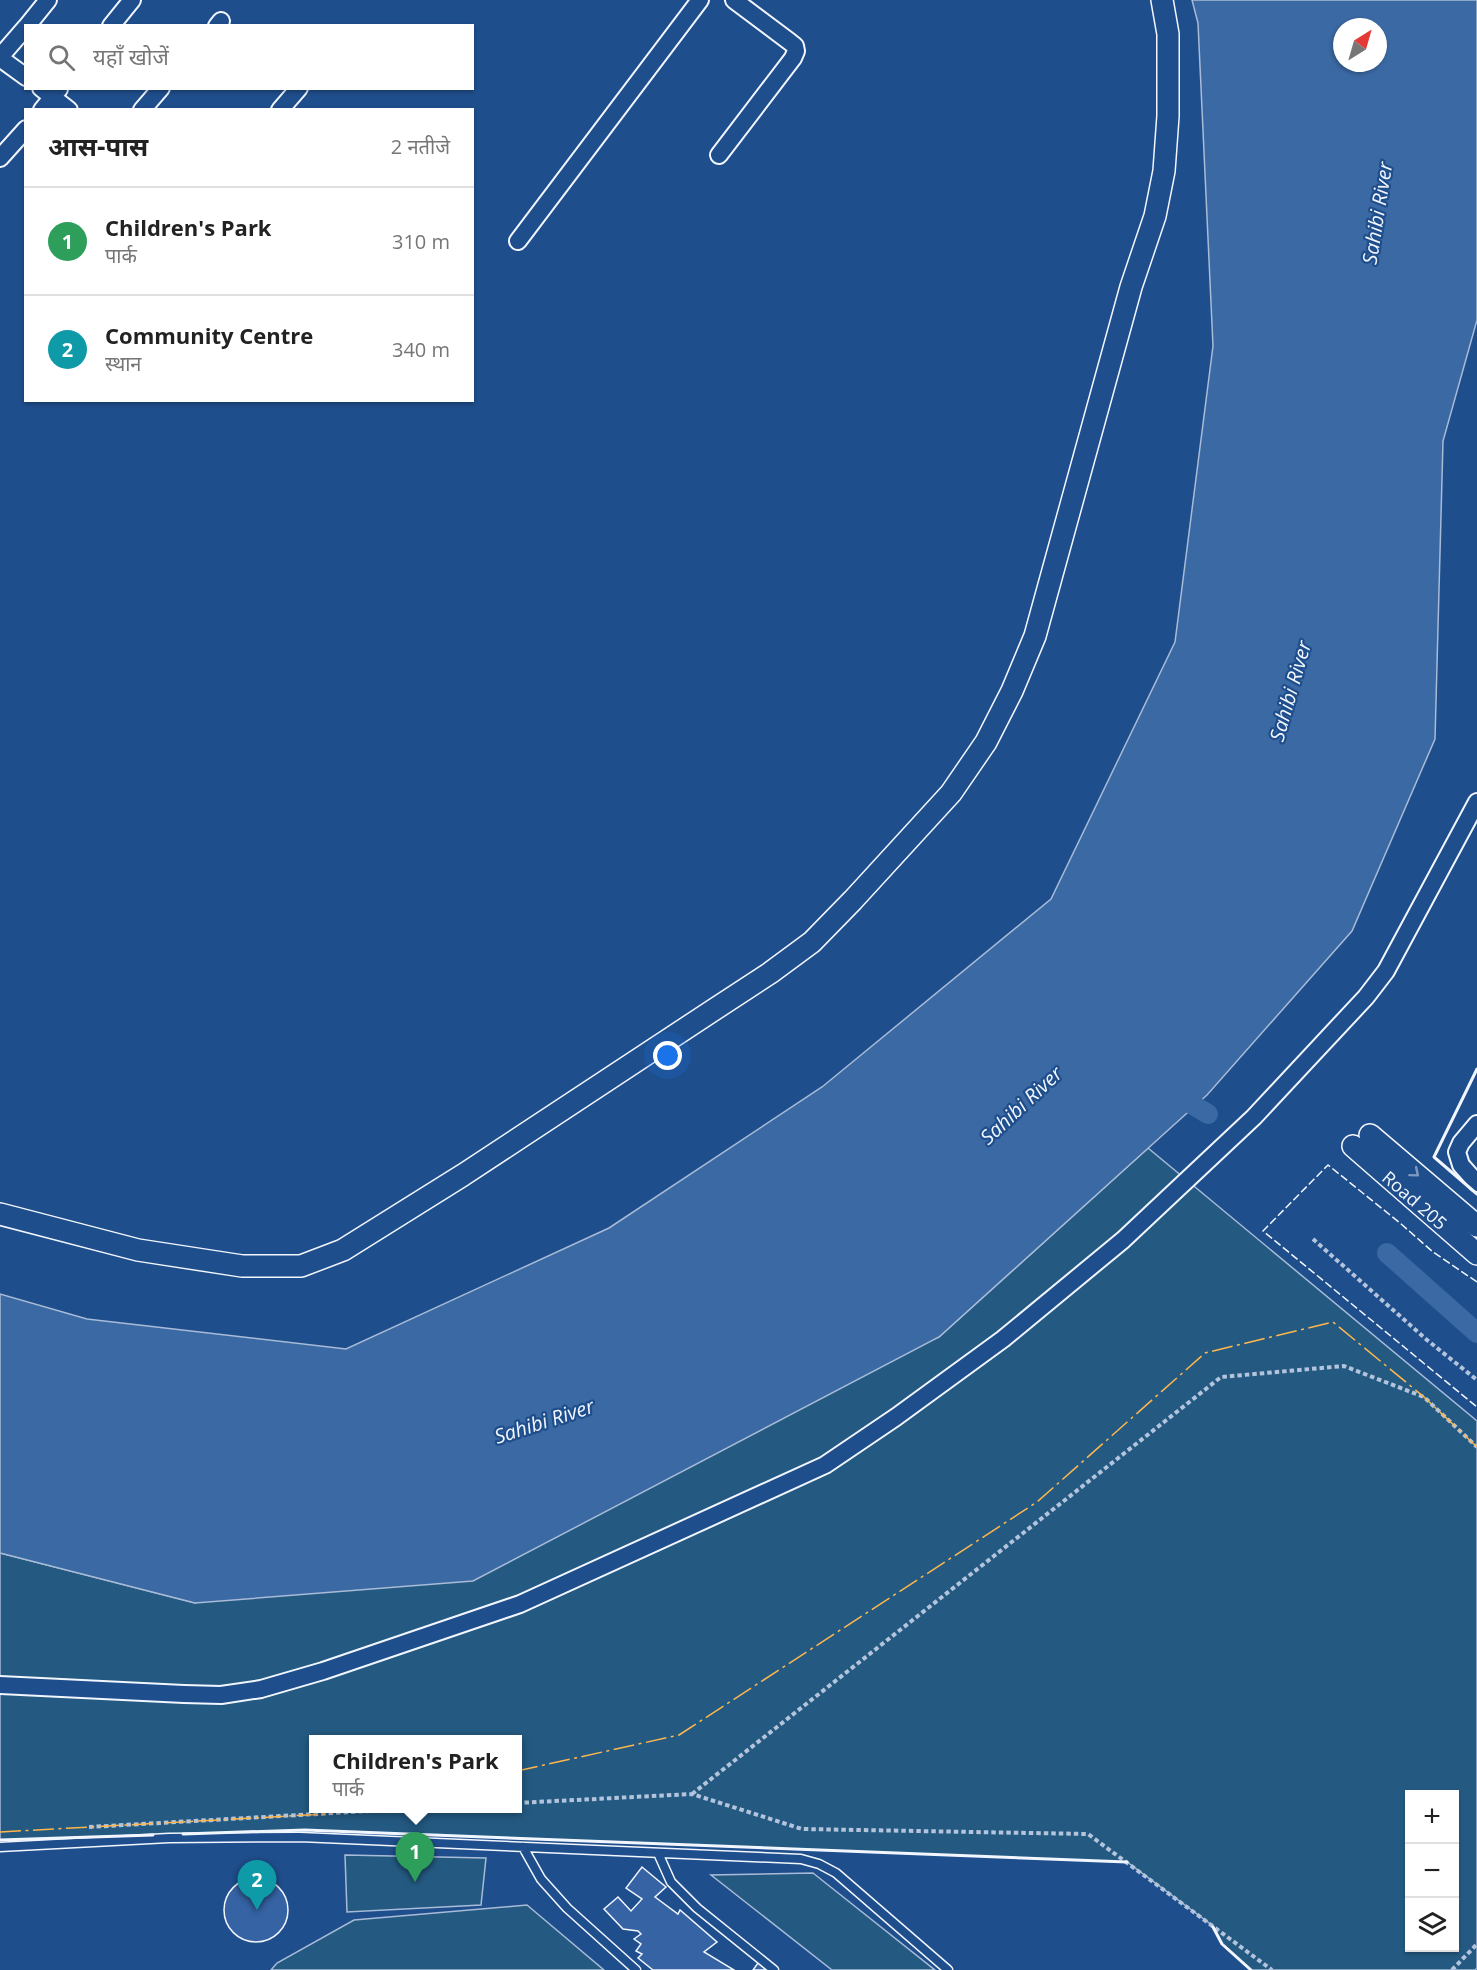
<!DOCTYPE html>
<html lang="hi">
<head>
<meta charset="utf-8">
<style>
  body { margin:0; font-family:"Open Sans","Noto Sans Devanagari",sans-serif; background:#f2f2f2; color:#222 }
  .controls { position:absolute; right:18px; bottom:18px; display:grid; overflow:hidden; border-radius:0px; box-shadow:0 2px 4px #0004 }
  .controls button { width:54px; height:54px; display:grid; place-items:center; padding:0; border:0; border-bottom:2px solid #e0e0e0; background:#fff; color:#222; font:30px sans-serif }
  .compass { position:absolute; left:1333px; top:18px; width:54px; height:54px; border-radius:50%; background:#fff; box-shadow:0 2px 4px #0004; rotate:37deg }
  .you { position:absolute; left:668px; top:1056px; width:21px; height:21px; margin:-15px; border:4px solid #fff; border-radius:50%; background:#1a73e8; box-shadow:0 0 0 9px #1a73e833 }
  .badge { display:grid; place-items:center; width:39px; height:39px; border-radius:50%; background:#d93025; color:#fff; font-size:20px; font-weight:700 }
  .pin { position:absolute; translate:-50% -50px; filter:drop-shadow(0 2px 3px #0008) }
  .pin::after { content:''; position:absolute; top:32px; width:21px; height:18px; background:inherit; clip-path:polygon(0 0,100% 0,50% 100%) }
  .popup { position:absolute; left:309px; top:1735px; width:213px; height:78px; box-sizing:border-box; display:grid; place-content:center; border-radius:0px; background:#fff; filter:drop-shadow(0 2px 4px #0005); font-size:20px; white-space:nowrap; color:#767676 }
  .popup b { font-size:22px; color:#222 }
  .popup::after { content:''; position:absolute; left:50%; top:100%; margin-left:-12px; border:12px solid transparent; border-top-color:#fff }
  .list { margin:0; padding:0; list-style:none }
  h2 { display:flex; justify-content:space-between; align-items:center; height:78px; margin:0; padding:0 24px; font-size:26px }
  h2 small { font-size:20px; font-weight:400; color:#767676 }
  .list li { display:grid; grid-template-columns:39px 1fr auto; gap:18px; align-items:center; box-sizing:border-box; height:108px; padding:0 24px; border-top:2px solid #e0e0e0 }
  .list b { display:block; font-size:22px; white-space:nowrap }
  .list p { margin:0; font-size:20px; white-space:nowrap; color:#767676 }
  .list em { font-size:20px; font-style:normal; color:#767676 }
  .icon { flex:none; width:33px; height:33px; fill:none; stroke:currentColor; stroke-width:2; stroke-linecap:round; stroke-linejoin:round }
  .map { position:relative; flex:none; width:1477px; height:1970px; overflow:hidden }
  .search { position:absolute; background:#fff; box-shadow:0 2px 4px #0004; left:24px; top:24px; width:450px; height:66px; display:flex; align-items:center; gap:15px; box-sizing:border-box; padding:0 21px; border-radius:0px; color:#767676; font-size:22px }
  .panel { position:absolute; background:#fff; box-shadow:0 2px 4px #0004; left:24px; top:108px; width:450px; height:294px; border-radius:0px }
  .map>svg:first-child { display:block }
  .green { fill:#245a82; stroke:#a8bbd7; stroke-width:1.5; fill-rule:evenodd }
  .water { fill:#3b69a3; stroke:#a8bbd7; stroke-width:1.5; fill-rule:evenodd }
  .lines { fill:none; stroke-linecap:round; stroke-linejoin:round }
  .canal { stroke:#3b69a3; stroke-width:20 }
  .building { fill:#3563a3; stroke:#f2f6ff; stroke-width:1.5 }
  .service-casing { stroke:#f2f6ff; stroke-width:11 }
  .minor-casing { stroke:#f2f6ff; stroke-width:20 }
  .tertiary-casing { stroke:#f2f6ff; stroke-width:24 }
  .path { stroke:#b3c4dc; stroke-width:4; stroke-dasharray:4.5 3; stroke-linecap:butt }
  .service { stroke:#1f4e8c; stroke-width:8 }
  .minor { stroke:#1f4e8c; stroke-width:16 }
  .tertiary { stroke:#1f4e8c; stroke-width:21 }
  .fence { stroke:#f2f6ff; stroke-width:1.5; stroke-dasharray:8 3; stroke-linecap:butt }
  .wall { stroke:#f2f6ff; stroke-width:3 }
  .power { stroke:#ffb74d; stroke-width:1.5; stroke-dasharray:21 4.5 3 4.5; stroke-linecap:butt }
  .oneway { stroke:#7e9ac0 }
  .labels { text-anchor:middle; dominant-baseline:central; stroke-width:4.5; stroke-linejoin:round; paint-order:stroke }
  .street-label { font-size:18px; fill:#f2f6ff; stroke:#1f4e8c }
  .water-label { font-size:20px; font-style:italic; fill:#f2f6ff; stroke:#1f4e8c }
</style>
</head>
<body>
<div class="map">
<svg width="1477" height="1970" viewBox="0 0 1477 1970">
  <rect width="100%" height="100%" fill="#1f4e8c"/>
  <path class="green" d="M1148 1148 1477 1421V1968L1475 1970H1251L1222 1944 1213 1926 1127 1862 305 1830 0 1840V1553L195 1603 939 1337ZM313 1740H517V1808H313ZM1410 1794H1454V1948H1410Z
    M345 1855 486 1858 481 1905 347 1912Z
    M813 1873 935 1970H832L711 1875Z
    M527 1905 604 1970H271L277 1963 354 1920Z"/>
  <path class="water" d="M1192 0H1477V320L1443 441 1435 739 1352 931 1207 1095 939 1337 473 1581 195 1603 0 1553V1294L87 1319 346 1349 609 1228 822 1087 1051 899 1175 642 1213 346 1198 23ZM1342 27H1378V63H1342Z"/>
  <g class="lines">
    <path class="canal" d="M1172 1092 1208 1114
      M1387 1253 1477 1333"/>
  </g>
  <path class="building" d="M642 1867 666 1887 655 1897 678 1914 680 1910 717 1942 704 1952 734 1970H653L638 1958 642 1954 636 1951 641 1944 634 1939 641 1934 638 1931 623 1929 604 1909 618 1897 631 1911 642 1899 626 1888Z
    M224 1910a32 32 0 1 1 64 0a32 32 0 1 1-64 0Z
    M758 1963 767 1970H753Z"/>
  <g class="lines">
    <g class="service-casing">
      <path id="service" d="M0 1847 169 1838 300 1837 801 1859 819 1864 836 1873 948 1970
        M523 1847 541 1879 567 1908 636 1970
        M658 1853 671 1882 697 1908 774 1970"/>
    </g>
    <g class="minor-casing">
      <path id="minor" d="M27 26 48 0
        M111 26 132 0
        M217 26 221 21
        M0 57 26 27
        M0 58 26 77
        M41 88 69 110
        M42 110 59 89
        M142 110 161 88
        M280 110 299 88
        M719 155 793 58 796 51 795 46 790 42 734 0
        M0 158 26 129
        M518 241 700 0
        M1477 1124 1461 1143 1457 1152 1461 1165 1477 1183
        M0 1685 184 1694 221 1695 261 1689 323 1671 520 1604 825 1465 896 1417 1003 1339 1123 1240 1254 1117 1366 997 1386 971 1477 802"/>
    </g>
    <g class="tertiary-casing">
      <path id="tertiary" d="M1370 1135 1477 1226
        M1353 1146 1477 1254
        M0 1214 138 1250 242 1266H301L343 1250 463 1175 715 1009 770 973 812 942 853 900 951 793 986 742 1012 691 1035 636 1131 287 1155 216 1164 171 1168 116V34L1162 0"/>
    </g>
    <path class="path" d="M1313 1239 1427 1340 1477 1380
      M692 1794 1221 1377 1344 1366 1424 1397 1477 1447
      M517 1803 692 1794 802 1829 1088 1834 1272 1970
      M89 1827 421 1808
      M1452 1970 1477 1944"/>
    <use href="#service" class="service"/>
    <use href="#minor" class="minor"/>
    <use href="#tertiary" class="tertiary"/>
    <path class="fence" d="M1477 1282 1433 1252 1400 1223 1328 1165 1263 1231 1477 1407"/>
    <path class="wall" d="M1477 1069 1434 1157 1477 1194
      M183 1834 305 1830 1127 1862
      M0 1840 153 1835
      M1213 1927 1222 1944 1251 1970"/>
    <path class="power" d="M517 1771 679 1735 1037 1502 1205 1353 1333 1322 1424 1397 1477 1447
      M0 1832 325 1814 350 1808"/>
  </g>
  <defs><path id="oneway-chevron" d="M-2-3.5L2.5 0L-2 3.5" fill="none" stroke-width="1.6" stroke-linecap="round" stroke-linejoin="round" transform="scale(1.5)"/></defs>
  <use class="oneway" href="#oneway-chevron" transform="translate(1415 1173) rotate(40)"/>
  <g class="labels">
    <g class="street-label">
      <text transform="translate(1415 1200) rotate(41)">Road 205</text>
    </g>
    <g class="water-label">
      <text transform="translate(1377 213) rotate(-81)">Sahibi River</text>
      <text transform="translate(1290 691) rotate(-74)">Sahibi River</text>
      <text transform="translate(1021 1105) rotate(-43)">Sahibi River</text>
      <text transform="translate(544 1421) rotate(-18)">Sahibi River</text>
    </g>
  </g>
</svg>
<div class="controls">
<button>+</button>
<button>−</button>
<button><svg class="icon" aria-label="layers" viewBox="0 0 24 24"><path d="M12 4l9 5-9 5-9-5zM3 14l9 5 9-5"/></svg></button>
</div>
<svg class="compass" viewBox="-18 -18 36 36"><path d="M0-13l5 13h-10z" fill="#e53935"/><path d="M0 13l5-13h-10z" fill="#767676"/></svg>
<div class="you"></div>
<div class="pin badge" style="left:415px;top:1882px;background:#2e9e5b">1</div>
<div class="popup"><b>Children's Park</b>पार्क</div>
<div class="pin badge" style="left:257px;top:1910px;background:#0f9aa8">2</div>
<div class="search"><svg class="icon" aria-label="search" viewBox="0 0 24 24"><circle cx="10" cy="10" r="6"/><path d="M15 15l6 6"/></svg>यहाँ खोजें</div>
<section class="panel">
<h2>आस-पास<small>2 नतीजे</small></h2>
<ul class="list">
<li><span class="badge" style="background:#2e9e5b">1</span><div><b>Children's Park</b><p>पार्क</p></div><em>310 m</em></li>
<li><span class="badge" style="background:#0f9aa8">2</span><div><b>Community Centre</b><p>स्थान</p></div><em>340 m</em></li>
</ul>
</section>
</div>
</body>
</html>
